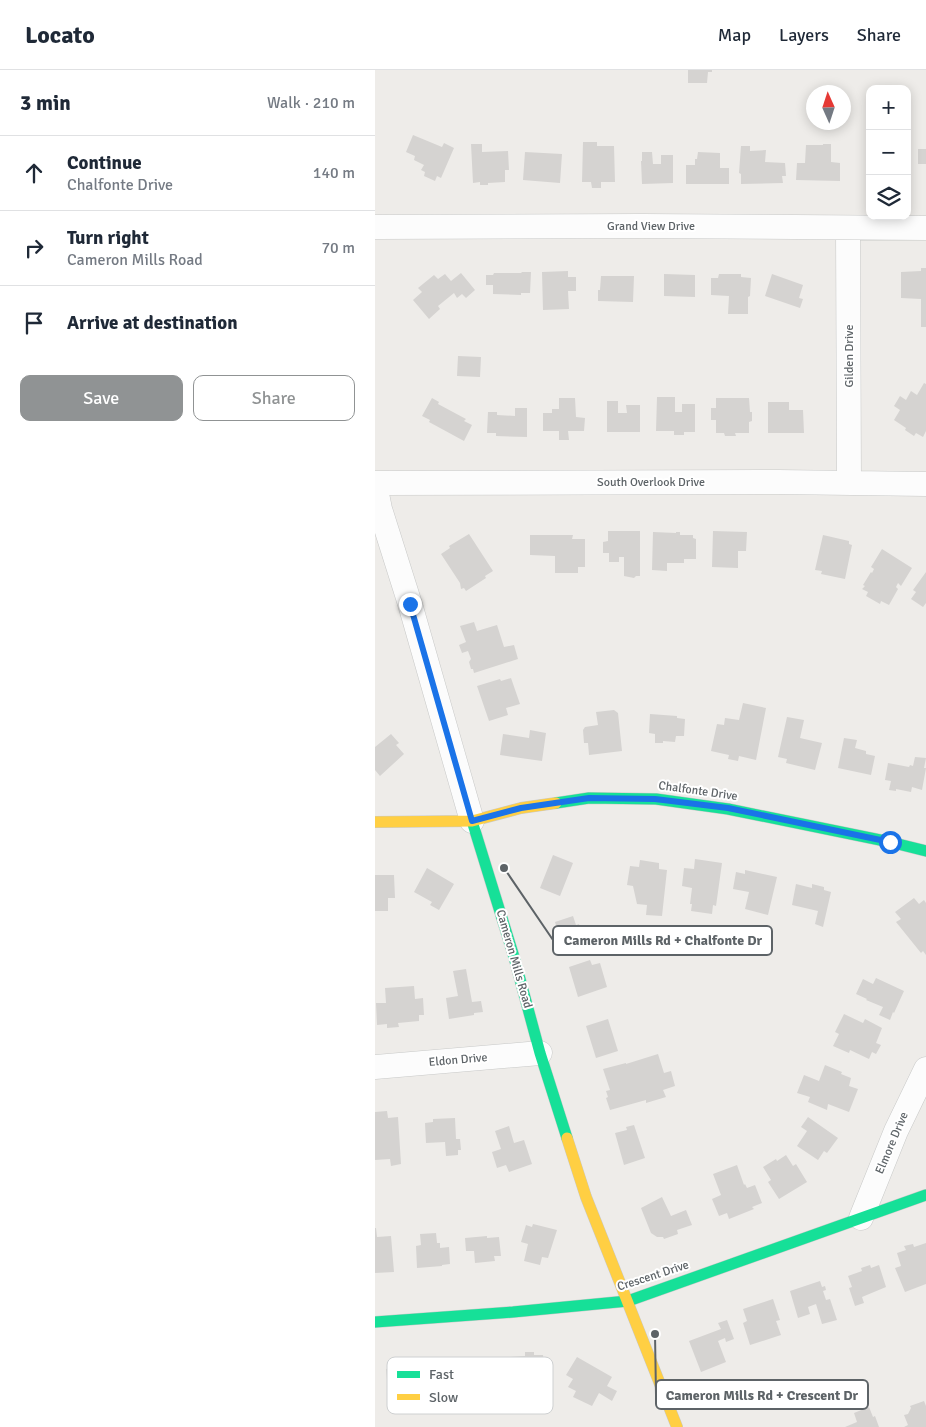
<!DOCTYPE html>
<html lang="en">
<head>
<meta charset="utf-8">
<style>
  body { margin:0; font-family:Signika,sans-serif; background:#f2f2f3; color:#1f2937 }
  .controls { position:absolute; right:15px; top:15px; display:grid; overflow:hidden; border-radius:10px; box-shadow:0 2px 12px #0003 }
  .controls button { width:45px; height:45px; display:grid; place-items:center; padding:0; border:0; border-bottom:1px solid #e0e1e3; background:#fff; color:#1f2937; font:25px sans-serif }
  .compass { position:absolute; left:431px; top:15px; width:45px; height:45px; border-radius:50%; background:#fff; box-shadow:0 2px 12px #0003; rotate:357deg }
  .stop { position:absolute; width:15px; height:15px; margin:-11px; border:4px solid #1a73e8; border-radius:50%; background:#fff }
  .stop.end { background:#1a73e8; border-color:#fff; box-shadow:0 1px 5px #0008 }
  .list { margin:0; padding:0; list-style:none }
  h2 { display:flex; justify-content:space-between; align-items:center; height:65px; margin:0; padding:0 20px; font-size:21px }
  h2 small { font-size:16px; font-weight:400; color:#747a83 }
  .list li { display:grid; grid-template-columns:32px 1fr auto; gap:15px; align-items:center; box-sizing:border-box; height:75px; padding:0 20px; border-top:1px solid #e0e1e3 }
  .list b { display:block; font-size:19px; white-space:nowrap }
  .list p { margin:0; font-size:16px; white-space:nowrap; color:#747a83 }
  .list em { font-size:16px; font-style:normal; color:#747a83 }
  .actions { display:flex; gap:10px; padding:15px 20px }
  .actions a { flex:1; padding:11px 0; border:1px solid #909394; border-radius:10px; text-align:center; font-size:18px; color:#909394 }
  .actions .main { background:#909394; color:#fff }
  .icon { flex:none; width:28px; height:28px; fill:none; stroke:currentColor; stroke-width:2; stroke-linecap:round; stroke-linejoin:round }
  .map { position:relative; flex:none; width:551px; height:1357px; overflow:hidden }
  header { display:flex; align-items:center; gap:30px; box-sizing:border-box; height:70px; padding:0 25px; background:#fff; border-bottom:1px solid #e0e1e3 }
  header strong { font-size:24px }
  nav { display:flex; gap:28px; margin-inline-start:auto; font-size:18px }
  main { display:flex }
  aside { flex:1; background:#fff }
  .map>svg:first-child { display:block }
  .building { fill:#d5d3d1 }
  .lines { fill:none; stroke-linecap:round; stroke-linejoin:round }
  .street-casing { stroke:#c8c9c8; stroke-width:25 }
  .fast-casing { stroke:#c8c9c8; stroke-width:12 }
  .slow-casing { stroke:#c8c9c8; stroke-width:12 }
  .street { stroke:#fcfcfc; stroke-width:24 }
  .fast { stroke:#16e098; stroke-width:11 }
  .slow { stroke:#ffcf43; stroke-width:11 }
  .route { stroke:#1a73e8; stroke-width:6 }
  .labels { text-anchor:middle; dominant-baseline:central; stroke-width:4; stroke-linejoin:round; paint-order:stroke }
  .street-label { font-size:12px; fill:#5d6367; stroke:#fff }
  .key { fill:#fff; stroke:#ced0d1; stroke-width:1 }
  .key-label { font-size:14px; fill:#5d6367 }
  .leader { fill:none; stroke:#5d6367; stroke-width:2 }
  .callout-dot { fill:#5d6367; stroke:#fff; stroke-width:2 }
  .callout { fill:#fff; stroke:#5d6367; stroke-width:2 }
  .callout-label { font-size:14px; text-anchor:middle; font-weight:bold; fill:#5d6367 }
</style>
</head>
<body>
<header>
<strong>Locato</strong>
<nav><a>Map</a><a>Layers</a><a>Share</a></nav>
</header>
<main>
<aside>
<h2>3 min<small>Walk · 210 m</small></h2>
<ul class="list">
<li><svg class="icon" aria-label="ahead" viewBox="0 0 24 24"><path d="M12 20V5M6 11l6-6 6 6"/></svg><div><b>Continue</b><p>Chalfonte Drive</p></div><em>140 m</em></li>
<li><svg class="icon" aria-label="right" viewBox="0 0 24 24"><path d="M7 20v-9h11M14 6l5 5-5 5"/></svg><div><b>Turn right</b><p>Cameron Mills Road</p></div><em>70 m</em></li>
<li><svg class="icon" aria-label="arrive" viewBox="0 0 24 24"><path d="M6 21V4h12l-3 4 3 4H6"/></svg><div><b>Arrive at destination</b></div></li>
</ul>
<div class="actions"><a class="main">Save</a><a>Share</a></div>
</aside>
<div class="map">
<svg width="551" height="1357" viewBox="0 0 551 1357">
  <rect width="100%" height="100%" fill="#eeece9"/>
  <path class="building" d="M313 0H337V2H333L332 13H313Z
    M38 65 67 77 69 73 79 78 66 108 62 106 60 111 49 106 50 102 46 100 49 95 39 90 40 86 31 82Z
    M208 72H222V76H239L240 112H226V118H217L216 112H207Z
    M96 74H107V82L133 81 134 100H130V112L113 113V115H105V112L98 113Z
    M448 74H456V92L465 93V111L421 110 422 93H430L431 75H448Z
    M366 76H375V81L391 80 390 92 410 93 411 106H407L408 113 366 114V104L364 103Z
    M543 79H551V94H543Z
    M150 82 187 84 185 113 148 110Z
    M267 82H277L278 94H286V85H298V113L267 114 266 91H267Z
    M323 82 345 83V98H354V114H311V95H320V89H322Z
    M546 198H551V257H546V229L526 228V202L546 201Z
    M193 201V207H201V221H193L194 239 168 240 167 202Z
    M147 202H156L155 223H146V225L118 224V215H111V205H118L119 203H146Z
    M86 203 100 220 91 228 87 224 82 228 79 223 63 236 65 239 54 249 38 230 47 222 43 218 59 205 63 209 70 204 76 211Z
    M289 204 320 205V227L289 226Z
    M344 204H366V207L376 208 375 226 373 227V244H353L354 226 336 225V208H343Z
    M397 204 428 215 424 228 428 229 425 238 390 226Z
    M226 206H259L258 232 223 231V220H225Z
    M83 286 106 287 105 307 82 306Z
    M549 313 551 314V361L548 367 541 363 539 366 530 360 531 358 519 350 525 340 519 336 525 326 531 330 536 321 542 325Z
    M282 327H300V342H307V334H320V362H309V365H299V361H281Z
    M57 328 64 332 63 334 91 349 89 351 97 355 89 371 54 352 55 350 47 346Z
    M184 328H200L201 347 210 348 209 361H193L194 370H184V361H168V343H177V339H184Z
    M341 328H374L375 342H377V351L374 352V363H360L361 366H350L349 363H341V350H336V338H341Z
    M232 331H243V343H252L251 335H265V362H232Z
    M393 332H414V340H428L429 363H393Z
    M140 338H152V367L121 366V363H112L113 342H122V345L140 346Z
    M233 461H265V506H261L259 508 249 506V487H244V492H234V483H228V472L233 471Z
    M338 461 372 462 371 481H363V498L337 497Z
    M278 462 301 463V462H305V465H318V468L321 469V489H309V493H292V501L277 500Z
    M94 464 118 501 110 506 111 508 91 521 89 518 86 519 85 513 66 484 75 478 74 476Z
    M155 465H198L197 469H210V497H203V503H180V486L155 485Z
    M448 465 474 471V474L477 475 470 509 446 504 447 501 440 500Z
    M507 479 537 498 526 516 523 513 521 517 523 519 514 535 506 531 505 534 491 526 493 522 487 519 490 516 488 515 496 502 497 503 499 499 496 497Z
    M551 502V533L548 537 536 529 541 522 538 520Z
    M99 552 102 561 122 555 129 577 139 575 143 589 99 603 98 599H96L94 592 96 589 93 581 87 583 84 575 91 572 85 556Z
    M136 608 145 634 131 638 133 645 114 651 102 616 125 609 126 611Z
    M368 633 391 638 381 690 364 686 363 691 353 689 354 685 336 681 342 654 349 655 350 648 364 650Z
    M239 640 243 643 247 681 214 685 213 673H209L208 660 210 657 223 655 221 642Z
    M275 644 302 646V648L310 649 309 666H301L300 672 288 671V673H280V664L274 663Z
    M412 647 429 650 425 668 447 673 440 700 411 693 412 689 403 687Z
    M155 660 171 663 167 691 125 685 128 664 154 668Z
    M16 664 24 673 21 675 29 684 5 706 0 700V677Z
    M469 668 482 670 480 678 491 681V684L500 686 496 705 463 698Z
    M540 687 551 688 549 698H551L547 720 537 717 536 722 521 719V721L514 720 516 711 510 710 513 693 534 697 535 695 538 696Z
    M178 785 198 793 185 826 165 818Z
    M320 789 347 793 341 836 338 835 337 844 316 841 317 834H315L317 818 307 816 309 798 319 799Z
    M265 790 284 793V799L292 800 287 846 271 845 272 835 262 834 258 816 252 815 255 796 264 797Z
    M52 798 79 814 64 840 55 835 57 832 39 822Z
    M370 800 402 807 393 845 370 839 374 822 358 819 361 802 370 804Z
    M0 805H19L20 828H13V841H0Z
    M421 814 437 818V814L449 817V820L456 822 448 857 440 854 443 841 417 835Z
    M539 828 544 834 549 830 551 833V885L548 881 546 883 521 852 526 849 520 842Z
    M198 846 201 855 204 854 211 877 190 884 180 852Z
    M215 890 217 895 225 893 232 917 203 927 194 897Z
    M91 899 97 932 106 931 108 942 99 943V945L74 949 71 928 83 926 78 901Z
    M501 908 529 921 519 943 518 942 515 950 504 945 508 937 491 930 492 929 481 924 488 909 498 914Z
    M39 916 40 929 48 928 49 945H44V951L23 953 24 957 12 958V954L2 955 1 933H11L10 918Z
    M469 944 488 953 490 949 507 958 501 973 506 975 501 984 497 982 494 989 475 980 474 983 458 976 464 964 460 962Z
    M233 949 243 981 221 988 211 956Z
    M283 984 289 1003 296 1001 300 1016 288 1020 291 1027 271 1033V1030L235 1040 231 1028 233 1027 231 1021 235 1020 228 999 251 993V994Z
    M450 995 467 1002 466 1004 476 1008 474 1016 483 1019 474 1042 453 1034 452 1040 433 1032 435 1027 422 1023 429 1005 444 1011Z
    M12 1041 13 1048 23 1047 26 1094 16 1096 15 1089 0 1090V1042Z
    M433 1047 463 1068 452 1083 449 1081 443 1090 422 1076 432 1061 426 1057Z
    M80 1048 81 1069H85L86 1080H83V1085L71 1086 70 1072 51 1073 50 1053 58 1052V1049Z
    M259 1055 270 1088 249 1095 240 1063 252 1060 251 1057Z
    M134 1056 139 1073 149 1070 157 1094 134 1102 131 1095 122 1098 117 1082 126 1079 120 1061Z
    M411 1085 418 1096 421 1094 432 1112 404 1129 393 1112 396 1110 388 1097 401 1089 402 1091Z
    M362 1095 369 1115 370 1114 372 1118 380 1115 387 1133 377 1137 379 1139 354 1149 352 1143 344 1146 337 1129 346 1125 338 1104Z
    M287 1127 296 1146 311 1140 317 1155 302 1160 303 1164 289 1169 288 1167H282L276 1163 266 1138Z
    M158 1154 182 1160 173 1188 167 1187 165 1195 149 1191 153 1174 146 1172 151 1155 157 1157Z
    M0 1158H1L2 1167 16 1166 19 1202 0 1203Z
    M61 1163 62 1173H65V1178L74 1177 75 1194 67 1195V1196L42 1198 41 1176 46 1175 45 1164Z
    M112 1166V1168L124 1167 126 1186H119L120 1191 100 1193 99 1181H91L90 1168Z
    M551 1173V1214L530 1222 520 1198 526 1196 522 1183 531 1180 529 1176 538 1174 539 1177Z
    M495 1195 496 1198 504 1195 511 1217 487 1227 489 1233 480 1236 474 1218 477 1217 473 1206 487 1201 486 1198Z
    M445 1211 447 1217 450 1216 451 1220 448 1221 451 1230 455 1229 462 1250 447 1254 441 1234 433 1237 435 1244 423 1248 415 1221Z
    M398 1229 405 1250 401 1251 406 1265 375 1275 368 1253 372 1251 368 1239Z
    M352 1250 359 1269 351 1272 350 1268 343 1271 351 1292 326 1302 314 1271 346 1259 343 1253Z
    M150 1282H159V1285H168L171 1319 161 1320 160 1306 152 1307 153 1322 130 1324 129 1307H134L133 1299H136L135 1287 150 1286Z
    M202 1287 237 1307 232 1316 242 1321 237 1331 224 1323 217 1336 198 1327 201 1321 193 1317 198 1309 191 1305Z
    M48 1295 50 1317H43L44 1329 20 1331 19 1308 12 1309 11 1299Z
    M549 1331 551 1336V1357H529L533 1355 529 1345 533 1344 536 1338 535 1336Z
    M494 1337 498 1347 500 1346 504 1357H470L482 1352 479 1343Z"/>
  <g class="lines">
    <g class="street-casing">
      <path id="street" d="M0 157 267 156 551 158
        M473 158 474 413
        M0 413 403 412 551 414
        M0 414 5 439 35 534 97 751
        M0 997 165 983
        M486 1148 521 1061 551 999"/>
    </g>
    <g class="fast-casing">
      <path id="fast" d="M181 733 214 728 281 729 353 739 515 772 551 781
        M97 751 139 887 165 983 192 1068
        M0 1252 138 1242 253 1231 551 1125"/>
    </g>
    <g class="slow-casing">
      <path id="slow" d="M0 752 97 751 146 738 181 733
        M192 1068 211 1127 302 1357"/>
    </g>
    <use href="#street" class="street"/>
    <use href="#fast" class="fast"/>
    <use href="#slow" class="slow"/>
  </g>
  <g class="lines">
    <path class="route" d="M35 534 97 751 146 738 214 728 280 729 353 738 515 772"/>
  </g>
  <g class="labels">
    <g class="street-label">
      <text x="276" y="156">Grand View Drive</text>
      <text transform="translate(474 286) rotate(-90)">Gilden Drive</text>
      <text x="276" y="412">South Overlook Drive</text>
      <text transform="translate(323 721) rotate(8)">Chalfonte Drive</text>
      <text transform="translate(139 889) rotate(74)">Cameron Mills Road</text>
      <text transform="translate(83 990) rotate(-5)">Eldon Drive</text>
      <text transform="translate(517 1073) rotate(-67)">Elmore Drive</text>
      <text transform="translate(278 1206) rotate(-18)">Crescent Drive</text>
    </g>
  </g>
  <rect x="12" y="1287" width="166" height="57" rx="8" class="key"/>
  <rect x="22" y="1301" width="23" height="7" fill="#16e098"/>
  <rect x="22" y="1324" width="23" height="6" fill="#ffcf43"/>
  <g class="key-label">
    <text x="54" y="1309">Fast</text>
    <text x="54" y="1332">Slow</text>
  </g>
  <path class="leader" d="M129 798L178 870M280 1264L281 1325"/>
  <g class="callout-dot">
    <circle cx="129" cy="798" r="5"/>
    <circle cx="280" cy="1264" r="5"/>
  </g>
  <g class="callout">
    <rect x="178" y="856" width="219" height="29" rx="5"/>
    <rect x="281" y="1310" width="212" height="29" rx="5"/>
  </g>
  <g class="callout-label">
    <text x="288" y="875">Cameron Mills Rd + Chalfonte Dr</text>
    <text x="387" y="1330">Cameron Mills Rd + Crescent Dr</text>
  </g>
</svg>
<div class="controls">
<button>+</button>
<button>−</button>
<button><svg class="icon" aria-label="layers" viewBox="0 0 24 24"><path d="M12 4l9 5-9 5-9-5zM3 14l9 5 9-5"/></svg></button>
</div>
<svg class="compass" viewBox="-18 -18 36 36"><path d="M0-13l5 13h-10z" fill="#e53935"/><path d="M0 13l5-13h-10z" fill="#747a83"/></svg>
<div class="stop" style="left:515px;top:772px"></div>
<div class="stop end" style="left:35px;top:534px"></div>
</div>
</main>
</body>
</html>
